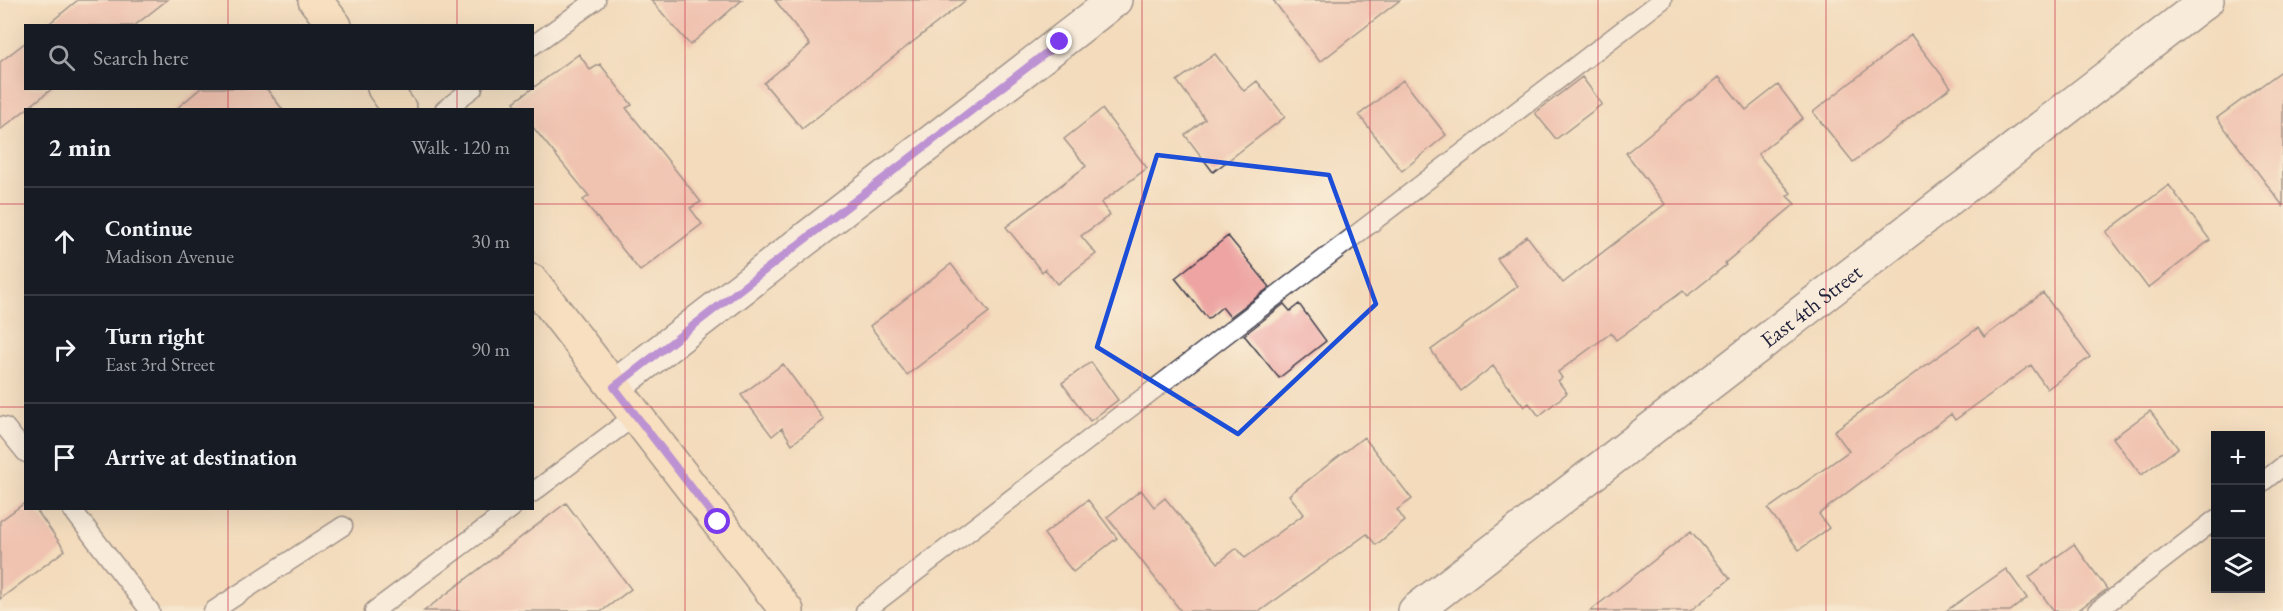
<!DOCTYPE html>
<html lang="en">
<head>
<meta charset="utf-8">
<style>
  body { margin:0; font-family:"EB Garamond",serif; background:#242831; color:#f1f3f6 }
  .controls { position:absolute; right:18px; bottom:18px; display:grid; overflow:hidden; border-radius:0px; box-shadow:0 6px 24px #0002 }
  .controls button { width:54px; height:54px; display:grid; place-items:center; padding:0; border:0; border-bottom:2px solid #363941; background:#171b24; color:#f1f3f6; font:30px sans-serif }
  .stop { position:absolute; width:18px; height:18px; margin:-14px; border:4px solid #7c3aed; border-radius:50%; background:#fff }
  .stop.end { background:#7c3aed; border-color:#fff; box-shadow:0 2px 6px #0008 }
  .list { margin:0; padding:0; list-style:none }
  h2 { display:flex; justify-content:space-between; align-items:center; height:78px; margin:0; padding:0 24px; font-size:26px }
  h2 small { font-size:20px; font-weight:400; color:#9ea1a6 }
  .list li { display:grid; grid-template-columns:39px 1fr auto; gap:18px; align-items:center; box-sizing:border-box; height:108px; padding:0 24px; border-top:2px solid #363941 }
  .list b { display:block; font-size:22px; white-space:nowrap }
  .list p { margin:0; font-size:20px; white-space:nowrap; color:#9ea1a6 }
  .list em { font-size:20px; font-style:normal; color:#9ea1a6 }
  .icon { flex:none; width:33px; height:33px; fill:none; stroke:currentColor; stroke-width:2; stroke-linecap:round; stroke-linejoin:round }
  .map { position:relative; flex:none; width:2283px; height:611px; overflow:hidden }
  .search { position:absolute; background:#171b24; box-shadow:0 6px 24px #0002; left:24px; top:24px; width:510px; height:66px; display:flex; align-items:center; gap:15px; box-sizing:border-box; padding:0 21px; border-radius:0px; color:#9ea1a6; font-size:22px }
  .panel { position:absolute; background:#171b24; box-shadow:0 6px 24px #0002; left:24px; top:108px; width:510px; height:402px; border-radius:0px }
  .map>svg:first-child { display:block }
  .building { fill:#eda4a2 }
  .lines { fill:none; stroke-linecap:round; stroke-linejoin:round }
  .service-casing { stroke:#413e4e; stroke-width:21 }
  .minor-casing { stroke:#413e4e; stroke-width:36 }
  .secondary-casing { stroke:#413e4e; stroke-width:36 }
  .service { stroke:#fff; stroke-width:18 }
  .minor { stroke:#fff; stroke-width:33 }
  .secondary { stroke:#fce5c4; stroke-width:33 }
  .route { stroke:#7c3aed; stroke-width:8 }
  .marked { fill:none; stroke:#1d4ed8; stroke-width:4.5; stroke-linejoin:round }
  .grid { fill:none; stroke:#d1495b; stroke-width:1.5; stroke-opacity:0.55 }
  .labels { text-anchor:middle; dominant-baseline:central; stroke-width:4.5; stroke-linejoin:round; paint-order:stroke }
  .street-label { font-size:22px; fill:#22223b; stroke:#fcf5e5 }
</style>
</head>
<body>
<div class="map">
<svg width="2283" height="611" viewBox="0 0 2283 611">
  <rect width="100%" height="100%" fill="#fcf5e5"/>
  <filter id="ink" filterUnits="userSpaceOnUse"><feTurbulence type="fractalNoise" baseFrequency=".0167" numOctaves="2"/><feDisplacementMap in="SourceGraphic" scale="12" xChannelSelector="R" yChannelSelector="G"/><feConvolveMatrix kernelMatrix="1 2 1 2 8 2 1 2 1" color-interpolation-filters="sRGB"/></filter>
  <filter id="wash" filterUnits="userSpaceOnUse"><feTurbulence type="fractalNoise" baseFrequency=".008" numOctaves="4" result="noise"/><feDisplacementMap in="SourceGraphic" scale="24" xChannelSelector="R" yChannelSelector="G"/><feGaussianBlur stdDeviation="1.35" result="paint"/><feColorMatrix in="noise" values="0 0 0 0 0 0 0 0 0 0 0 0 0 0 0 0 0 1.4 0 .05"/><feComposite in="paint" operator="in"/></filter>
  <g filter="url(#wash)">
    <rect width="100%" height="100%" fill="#f3dbbc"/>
    <g id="blocks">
      <path class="building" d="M78 0H167L134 26H46Z
        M651 0H742L690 45Z
        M775 0H966L802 129 764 83 810 45Z
        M1273 0H1400L1320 62Z
        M1911 35 1951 87 1853 162 1813 112Z
        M26 42V88H53L0 130V62Z
        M579 54 590 70 600 64 632 105 626 108 701 202 690 208 702 224 640 271 583 200 589 196 532 126V110H520L514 102Z
        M1215 54 1244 91 1257 81 1285 117 1213 172 1185 135 1205 119 1177 81Z
        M2283 70V206L2217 118Z
        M1582 77 1602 104 1556 139 1535 113Z
        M1719 77 1746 110 1778 85 1803 118 1758 154 1791 193 1787 196 1795 204 1725 263 1726 265 1687 296 1683 291 1616 340 1611 333 1558 372 1562 378 1558 381 1567 393 1539 416 1529 403 1524 407 1493 366 1461 391 1431 350 1518 286 1497 259 1527 236 1563 283 1665 204 1626 153Z
        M1403 80 1446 135 1402 171 1359 115Z
        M201 88H266L283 110H175Z
        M1102 109 1147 168 1101 203 1110 215 1081 236 1096 254 1057 284 1045 269 1042 272 1006 227 1086 166 1064 139Z
        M2169 185 2210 240 2148 288 2106 232Z
        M1228 236 1270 287 1230 317 1222 307 1208 319 1175 278Z
        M951 264 989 312 907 375 870 326Z
        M2043 293 2090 357 2047 389 2031 365 1955 420 1951 414 1819 514 1829 528 1799 550 1768 509 1849 451 1834 431 1978 328 1984 337Z
        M1284 304 1290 311 1299 304 1326 341 1279 378 1244 335Z
        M1091 362 1118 400 1090 421 1062 383Z
        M783 364 824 420 792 444 782 428 772 436 741 395Z
        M2150 411 2178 448 2141 475 2113 438Z
        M1364 437 1412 499 1397 510 1405 521 1376 545 1367 534 1260 611H1181L1107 517 1141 490 1154 507 1165 498 1218 563 1237 548 1245 558 1304 514 1289 495Z
        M1088 500 1117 538 1073 572 1044 534Z
        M26 502V508H35L65 550 0 599V521Z
        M566 503 631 589 602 611H424Z
        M1691 531 1730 579 1690 611H1590Z
        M2074 544 2107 589 2077 611H2054L2029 577Z
        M2006 569 2027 598 2010 611H1946Z"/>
    </g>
  </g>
  <g filter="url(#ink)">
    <use href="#blocks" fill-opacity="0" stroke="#413e4e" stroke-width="1.5"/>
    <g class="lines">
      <g class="service-casing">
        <path id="service" d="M532 46 596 0
          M444 110 473 88
          M0 426 5 427 26 453
          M2260 484 2283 466
          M532 493 636 415
          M71 508 150 611
          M213 611 343 526
          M374 611 512 508
          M865 611 1662 0
          M2097 611 2216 519"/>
      </g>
      <g class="minor-casing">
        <g id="minor">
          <path d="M614 387 1115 0"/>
          <path id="s1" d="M1415 611 2207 0"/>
        </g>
      </g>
      <g class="secondary-casing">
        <path id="secondary" d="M315 0 335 26
          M384 88 400 110
          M532 281 787 611"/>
      </g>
      <use href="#service" class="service"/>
      <use href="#minor" class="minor"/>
      <use href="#secondary" class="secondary"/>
    </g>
  </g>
  <g class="lines" filter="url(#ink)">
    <path class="route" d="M718 522 614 387 1060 42"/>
  </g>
  <path d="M0 0H2283V611H0ZM1157 155 1329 175 1376 304 1238 434 1097 347Z" fill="#f3dbbc" fill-opacity=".55" fill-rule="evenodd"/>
  <path class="marked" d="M1157 155 1329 175 1376 304 1238 434 1097 347Z"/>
  <path class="grid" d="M228 0V26M457 0V26M685 0V611M913 0V611M1142 0V611M1370 0V611M1598 0V611M1826 0V611M2055 0V611M228 88V110M457 88V110M0 204H26M532 204H2283M0 407H26M532 407H2283M228 508V611M457 508V611"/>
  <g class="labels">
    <g class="street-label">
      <text stroke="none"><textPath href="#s1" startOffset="500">East 4th Street</textPath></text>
    </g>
  </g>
</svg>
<div class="controls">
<button>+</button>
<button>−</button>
<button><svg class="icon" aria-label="layers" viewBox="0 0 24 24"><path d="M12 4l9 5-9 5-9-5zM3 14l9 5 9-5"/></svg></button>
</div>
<div class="stop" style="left:718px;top:522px"></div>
<div class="stop end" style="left:1060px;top:42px"></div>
<div class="search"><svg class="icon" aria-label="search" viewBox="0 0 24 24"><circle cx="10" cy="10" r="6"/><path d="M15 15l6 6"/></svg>Search here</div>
<section class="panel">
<h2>2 min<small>Walk · 120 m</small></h2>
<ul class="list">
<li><svg class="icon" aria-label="ahead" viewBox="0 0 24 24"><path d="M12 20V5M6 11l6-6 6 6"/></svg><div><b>Continue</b><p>Madison Avenue</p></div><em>30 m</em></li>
<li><svg class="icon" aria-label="right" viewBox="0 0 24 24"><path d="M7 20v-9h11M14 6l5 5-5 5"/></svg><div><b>Turn right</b><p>East 3rd Street</p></div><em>90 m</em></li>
<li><svg class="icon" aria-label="arrive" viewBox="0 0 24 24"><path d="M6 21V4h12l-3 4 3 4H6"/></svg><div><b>Arrive at destination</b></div></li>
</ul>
</section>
</div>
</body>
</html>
